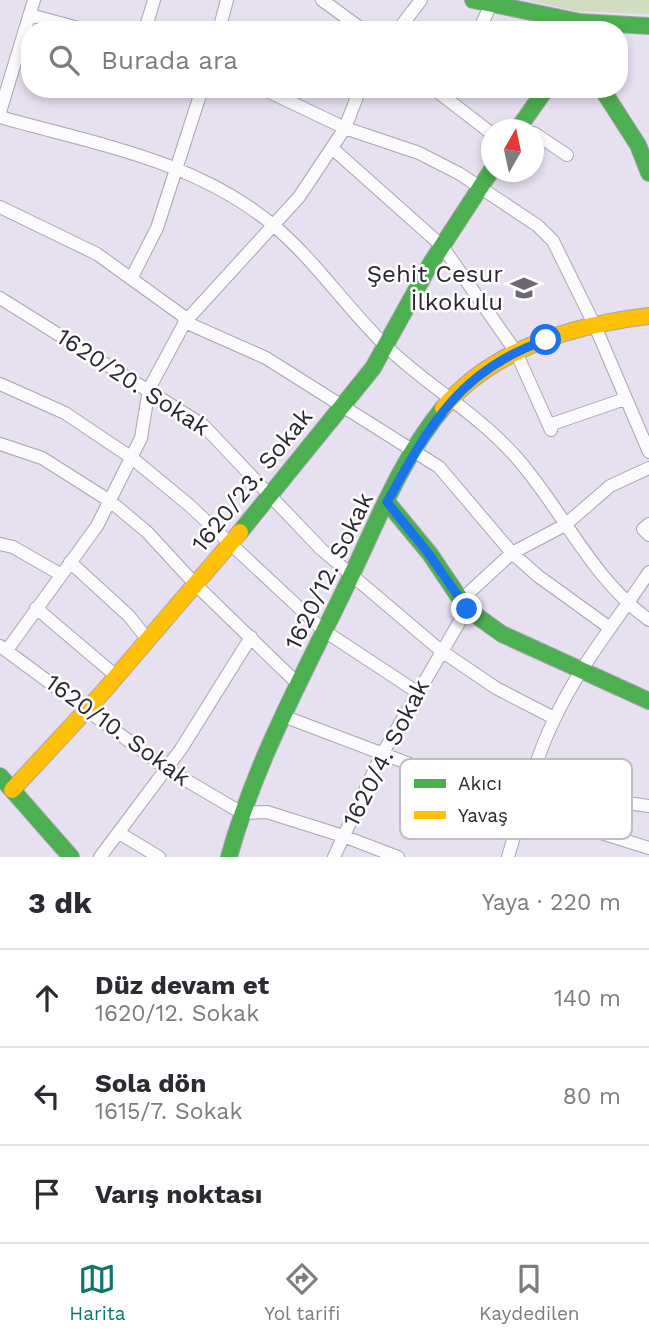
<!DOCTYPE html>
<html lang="tr">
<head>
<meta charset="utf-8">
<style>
  body { margin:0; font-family:"Work Sans",sans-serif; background:#f2f2f3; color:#2b2b33 }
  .compass { position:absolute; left:481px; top:119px; width:63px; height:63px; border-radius:50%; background:#fff; box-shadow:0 4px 10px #0003; rotate:9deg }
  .stop { position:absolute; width:21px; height:21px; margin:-16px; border:5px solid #1a73e8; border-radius:50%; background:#fff }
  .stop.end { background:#1a73e8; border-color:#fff; box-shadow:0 2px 7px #0008 }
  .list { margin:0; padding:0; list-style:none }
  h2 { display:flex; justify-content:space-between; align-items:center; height:91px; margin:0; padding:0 28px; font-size:30px }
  h2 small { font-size:23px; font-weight:400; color:#7c7c81 }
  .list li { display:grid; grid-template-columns:46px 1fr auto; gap:21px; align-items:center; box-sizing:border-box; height:98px; padding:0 28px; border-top:2px solid #e1e1e2 }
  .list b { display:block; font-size:26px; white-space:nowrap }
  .list p { margin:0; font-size:23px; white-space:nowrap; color:#7c7c81 }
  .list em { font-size:23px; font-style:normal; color:#7c7c81 }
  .icon { flex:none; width:38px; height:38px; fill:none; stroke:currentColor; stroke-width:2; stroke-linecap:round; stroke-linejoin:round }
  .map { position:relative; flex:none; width:649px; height:857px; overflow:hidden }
  .search { position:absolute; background:#fff; box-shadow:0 4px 10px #0003; left:21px; right:21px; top:21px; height:77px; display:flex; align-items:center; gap:18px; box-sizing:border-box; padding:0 24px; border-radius:28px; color:#7c7c81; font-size:26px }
  .sheet { height:385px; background:#fff }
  nav { display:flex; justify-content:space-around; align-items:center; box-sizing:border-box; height:98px; border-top:2px solid #e1e1e2; background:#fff; font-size:19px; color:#7c7c81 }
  nav a { display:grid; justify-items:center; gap:4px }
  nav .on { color:#0f766e }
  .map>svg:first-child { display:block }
  .green { fill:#d0ddc1 }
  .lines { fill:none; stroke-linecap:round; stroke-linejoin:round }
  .street-casing { stroke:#a8a4b1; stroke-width:14 }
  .fast-casing { stroke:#a8a4b1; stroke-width:18 }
  .slow-casing { stroke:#a8a4b1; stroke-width:18 }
  .street { stroke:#fbfafd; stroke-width:12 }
  .fast { stroke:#4caf50; stroke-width:16 }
  .slow { stroke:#ffc107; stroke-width:16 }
  .route { stroke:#1a73e8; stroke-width:9 }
  .labels { text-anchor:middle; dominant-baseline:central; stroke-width:5; stroke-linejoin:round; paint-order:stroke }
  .poi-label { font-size:24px; fill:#2c2734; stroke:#fff; text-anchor:end }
  .street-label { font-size:24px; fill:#2c2734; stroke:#fff }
  .key { fill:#fff; stroke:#c0bec2; stroke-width:2 }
  .key-label { font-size:19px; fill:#2c2734 }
</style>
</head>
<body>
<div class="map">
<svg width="649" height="857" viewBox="0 0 649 857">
  <rect width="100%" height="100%" fill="#e6e0f1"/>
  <path class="green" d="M528 0H649V14L575 11Z"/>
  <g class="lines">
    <g class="street-casing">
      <path id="street" d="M322 0 363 30
        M30 15 86 30
        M145 30 154 0
        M219 30 227 0
        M398 30 421 0
        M479 30 491 4
        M263 89 345 128 419 153 460 174 538 226 553 241 595 326 649 452
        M434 89 491 133
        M0 112 34 0
        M0 117C95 144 195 160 273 225 316 261 347 309 388 348 430 388 477 413 516 457 563 510 590 577 649 620
        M534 133 567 155
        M332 148 442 246 516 352 551 430
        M0 207 97 254 183 316 185 322 266 358 439 467 512 553 538 576 610 628
        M132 277 157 228 202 89
        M0 298 203 425 321 549 440 650 496 688 554 718
        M0 384 65 413 132 458 189 505 323 630 417 692
        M549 425 625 399
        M0 444 42 458 110 501 147 532 195 584 299 685
        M649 524 643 529 649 535
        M0 544 13 547 60 574
        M70 562 129 616 148 640
        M462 599 512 553 565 525 610 486 649 468
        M36 608 115 675
        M0 646 167 769 242 813 267 812 343 836 398 857
        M7 650 97 526 141 438 149 389 185 322 299 197 345 128 360 89
        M283 716 547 816 649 848
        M536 763 614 801 649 806
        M119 833 159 857
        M100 857 181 749 251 637
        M334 857 381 756 467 609
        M508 857C522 811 533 763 554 720 579 666 617 621 649 572"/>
    </g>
    <g class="fast-casing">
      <path id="fast" d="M473 0 580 22 649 26
        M602 89 638 145 649 173
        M517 130 546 89
        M387 502 430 554 467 609 502 634 649 701
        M240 532 373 368 431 263 491 171
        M0 776 71 857
        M229 857C257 756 308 667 353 572 379 517 403 456 443 408"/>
    </g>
    <g class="slow-casing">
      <path id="slow" d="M443 408C493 348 574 325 649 316
        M12 790 103 692 240 532"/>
    </g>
    <use href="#street" class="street"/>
    <use href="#fast" class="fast"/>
    <use href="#slow" class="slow"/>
  </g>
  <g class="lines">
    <path class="route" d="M467 609 429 554 387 502C429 426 459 370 546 340"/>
  </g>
  <defs>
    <g id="school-bare" transform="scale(2.1)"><path d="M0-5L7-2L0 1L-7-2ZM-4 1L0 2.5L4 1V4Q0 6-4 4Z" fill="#6d6876" stroke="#fff" stroke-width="2.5" paint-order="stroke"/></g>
  </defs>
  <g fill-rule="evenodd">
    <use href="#school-bare" x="524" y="288"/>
  </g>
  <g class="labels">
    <g class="poi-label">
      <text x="503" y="274">Şehit Cesur<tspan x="503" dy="28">İlkokulu</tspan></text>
    </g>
    <g class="street-label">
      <text transform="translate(133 382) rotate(33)">1620/20. Sokak</text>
      <text transform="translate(252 480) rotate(-51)">1620/23. Sokak</text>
      <text transform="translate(329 571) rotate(-64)">1620/12. Sokak</text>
      <text transform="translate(118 730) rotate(36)">1620/10. Sokak</text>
      <text transform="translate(386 753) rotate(-63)">1620/4. Sokak</text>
    </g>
  </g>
  <rect x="400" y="759" width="232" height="80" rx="10" class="key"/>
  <rect x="414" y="779" width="32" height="9" fill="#4caf50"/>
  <rect x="414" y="811" width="32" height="8" fill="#ffc107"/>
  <g class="key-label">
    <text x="458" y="790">Akıcı</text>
    <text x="458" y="822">Yavaş</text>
  </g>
</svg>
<svg class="compass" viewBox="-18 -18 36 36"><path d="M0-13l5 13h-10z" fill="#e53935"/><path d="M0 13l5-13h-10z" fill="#7c7c81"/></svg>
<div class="stop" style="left:546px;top:340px"></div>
<div class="stop end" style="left:467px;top:609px"></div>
<div class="search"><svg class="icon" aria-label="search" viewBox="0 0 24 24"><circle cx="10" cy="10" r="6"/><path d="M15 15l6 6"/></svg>Burada ara</div>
</div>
<section class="sheet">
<h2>3 dk<small>Yaya · 220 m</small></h2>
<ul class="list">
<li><svg class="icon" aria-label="ahead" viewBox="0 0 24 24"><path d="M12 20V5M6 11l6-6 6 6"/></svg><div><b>Düz devam et</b><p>1620/12. Sokak</p></div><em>140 m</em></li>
<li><svg class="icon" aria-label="left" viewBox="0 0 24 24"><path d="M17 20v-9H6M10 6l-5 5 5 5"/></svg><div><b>Sola dön</b><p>1615/7. Sokak</p></div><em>80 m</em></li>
<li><svg class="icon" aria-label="arrive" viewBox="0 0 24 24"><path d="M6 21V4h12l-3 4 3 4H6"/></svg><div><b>Varış noktası</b></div></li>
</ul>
</section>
<nav>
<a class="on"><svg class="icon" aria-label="map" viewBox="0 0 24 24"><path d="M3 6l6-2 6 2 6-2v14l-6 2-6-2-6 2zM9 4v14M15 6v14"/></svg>Harita</a>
<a><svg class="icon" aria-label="directions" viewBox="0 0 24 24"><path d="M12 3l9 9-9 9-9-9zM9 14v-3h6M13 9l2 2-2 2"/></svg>Yol tarifi</a>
<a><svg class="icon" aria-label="saved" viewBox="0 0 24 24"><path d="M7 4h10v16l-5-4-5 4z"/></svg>Kaydedilen</a>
</nav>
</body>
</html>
